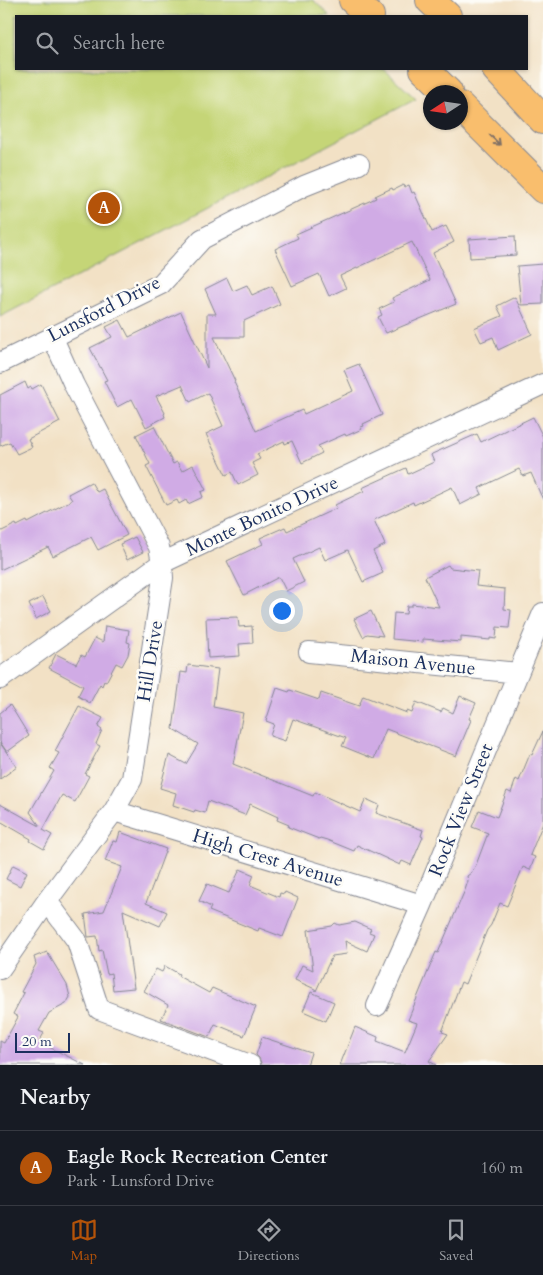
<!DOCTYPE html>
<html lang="en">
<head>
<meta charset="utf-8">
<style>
  body { margin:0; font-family:Cardo,serif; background:#20242c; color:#f1f3f6 }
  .compass { position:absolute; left:423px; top:85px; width:45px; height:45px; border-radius:50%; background:#171b24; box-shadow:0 1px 4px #0004; rotate:258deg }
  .scale { position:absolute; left:15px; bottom:12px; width:55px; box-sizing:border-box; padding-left:5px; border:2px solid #1b2f5e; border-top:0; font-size:14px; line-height:18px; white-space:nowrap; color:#1b2f5e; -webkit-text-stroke:4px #fdfcf7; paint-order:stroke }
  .you { position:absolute; left:281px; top:610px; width:18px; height:18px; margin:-12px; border:4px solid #fff; border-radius:50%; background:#1a73e8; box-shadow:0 0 0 8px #1a73e833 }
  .badge { display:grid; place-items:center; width:32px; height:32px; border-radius:50%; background:#b45309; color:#fff; font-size:16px; font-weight:700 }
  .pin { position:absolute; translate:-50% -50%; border:2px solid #fff; box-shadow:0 1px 5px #0006 }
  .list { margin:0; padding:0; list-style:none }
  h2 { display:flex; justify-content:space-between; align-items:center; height:65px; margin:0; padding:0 20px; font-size:21px }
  h2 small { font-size:16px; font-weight:400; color:#9ea1a6 }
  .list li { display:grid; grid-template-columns:32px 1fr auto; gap:15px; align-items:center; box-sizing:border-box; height:75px; padding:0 20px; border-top:1px solid #363941 }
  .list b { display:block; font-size:19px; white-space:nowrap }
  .list p { margin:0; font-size:16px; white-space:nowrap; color:#9ea1a6 }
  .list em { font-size:16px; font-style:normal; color:#9ea1a6 }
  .icon { flex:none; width:28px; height:28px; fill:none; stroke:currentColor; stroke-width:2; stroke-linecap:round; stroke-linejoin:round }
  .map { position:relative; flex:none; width:543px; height:1065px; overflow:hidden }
  .search { position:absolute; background:#171b24; box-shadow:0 1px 4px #0004; left:15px; right:15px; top:15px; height:55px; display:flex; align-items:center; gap:12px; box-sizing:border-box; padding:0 18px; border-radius:0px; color:#9ea1a6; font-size:19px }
  .sheet { height:140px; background:#171b24 }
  nav { display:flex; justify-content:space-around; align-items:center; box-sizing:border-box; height:70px; border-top:1px solid #363941; background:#171b24; font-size:14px; color:#9ea1a6 }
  nav a { display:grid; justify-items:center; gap:2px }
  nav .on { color:#b45309 }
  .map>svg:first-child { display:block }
  .green { fill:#c5d577; stroke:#70826a }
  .building { fill:#d0abe5 }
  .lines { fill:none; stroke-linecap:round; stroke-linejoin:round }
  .minor-casing { stroke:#868892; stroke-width:22 }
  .motorway-casing { stroke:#868892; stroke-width:30 }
  .minor { stroke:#fff; stroke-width:20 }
  .motorway { stroke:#f9be6d; stroke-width:28 }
  .oneway { stroke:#7f6f65 }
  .labels { text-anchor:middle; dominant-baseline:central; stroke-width:5; stroke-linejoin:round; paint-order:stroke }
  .street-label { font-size:19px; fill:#1b2f5e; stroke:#fdfcf7 }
</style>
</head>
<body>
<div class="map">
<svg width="543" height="1065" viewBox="0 0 543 1065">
  <rect width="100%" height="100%" fill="#fdfcf7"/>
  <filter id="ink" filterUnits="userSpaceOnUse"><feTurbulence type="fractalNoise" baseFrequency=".02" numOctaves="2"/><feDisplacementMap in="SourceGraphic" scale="10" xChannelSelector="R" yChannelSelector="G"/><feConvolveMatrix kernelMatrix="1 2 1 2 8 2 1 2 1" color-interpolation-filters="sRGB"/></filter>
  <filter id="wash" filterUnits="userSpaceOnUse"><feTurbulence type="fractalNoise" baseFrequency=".0096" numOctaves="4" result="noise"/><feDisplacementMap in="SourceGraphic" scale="20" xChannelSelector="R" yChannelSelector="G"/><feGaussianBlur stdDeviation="1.12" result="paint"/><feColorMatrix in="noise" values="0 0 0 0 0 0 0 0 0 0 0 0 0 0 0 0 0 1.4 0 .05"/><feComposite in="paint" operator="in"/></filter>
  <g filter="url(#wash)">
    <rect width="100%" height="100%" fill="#f2e1c5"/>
    <path class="green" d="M0 0H313L330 16H16V69H384L416 99 0 317Z"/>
    <g id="blocks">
      <path class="building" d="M403 185 404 187 409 185 412 193 414 192 432 232 446 226 454 242 433 253 456 304 386 333 378 317 382 315 379 309 394 302 392 298 430 280 412 242 340 276 346 288 329 296 319 274 292 286 275 249 298 238 296 234 376 198 375 196 392 188 393 190Z
        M515 236 516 255 470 258 469 239Z
        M543 264V304L521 305 517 266Z
        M227 278 233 291 247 285 252 295 272 286 280 304 244 321V337H214L235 381 234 382 256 431 302 410 304 414 353 391 344 370 359 364 382 415 363 424 364 426 361 427 362 429 346 436 345 434 318 446 322 453 302 463 292 441 285 444 284 441 257 454 260 459 252 463 258 475 238 485 232 472 226 475 206 434 223 426 208 393 190 402 182 385 156 396 165 413 164 414 165 417 146 427 132 399 117 407 104 381 107 380 90 348 112 337 106 327 120 320 129 337 181 312 207 368V314H216L205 289Z
        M515 297 532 334 498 350 493 337 481 342 474 328 502 316 497 306Z
        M25 382 28 389 31 387 32 389 41 384 60 422 28 439 32 447 17 454 10 442 0 446V395Z
        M533 417 543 437V500L531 473 523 476 519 469 479 488 482 494 460 505 452 487 414 505 413 502 374 520 385 545 373 551 383 573 363 582 348 550 325 560 319 547 293 559 304 582 286 591 279 577 244 595 227 561 263 544 260 538 285 527 287 531 337 508 335 505 364 491 362 488 406 468 408 474 434 462 431 455 432 454 477 434 481 442Z
        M154 426 173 464 177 462 182 471 193 465 206 490 201 492 203 497 188 504 186 500 179 504 177 500 166 505 146 466 150 464 136 435Z
        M91 482 97 492 103 489 127 535 98 550 91 537 53 556 48 547 0 570V532L16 524 17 526 27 521 28 523 72 500 68 494Z
        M135 537 143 552 127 560 120 544Z
        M448 565 450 568 478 571 476 586 505 589 504 609 511 610 509 628 497 627 496 639 490 638V640L461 637V642L423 639V642L392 639 394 613 406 614 407 606H412V604L439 607 425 577Z
        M43 597 51 611 36 619 29 604Z
        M371 611 383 636 367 634 363 637 354 619Z
        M238 617 239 627 252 626 253 643 239 644 240 656 208 658 206 618Z
        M105 626 129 630 127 642 130 643 128 655 122 666 116 663 106 682 104 681 102 686 100 684 90 703 78 696 83 686 49 668 56 654 76 664 81 655 85 657 95 638 103 642Z
        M188 665 218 669 213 707 243 713 233 764 313 796 315 792 360 812 366 799 379 805 376 813 423 830 421 836 423 837 411 865 402 861 400 865 357 845 354 851 327 840 320 838 319 839 288 827 289 825 277 820 278 817 250 804 245 815 208 801 205 813 195 810 194 812 173 805 176 793 160 788 169 755 186 764 198 744 173 729 181 672 187 673Z
        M277 688 289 692 290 690 319 700 321 693 359 706 363 696 407 713V711L412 713 416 702 441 712 443 708 453 713 460 696 476 703 469 719 471 720 456 756 386 729 374 759 342 746 346 738 293 719 285 741 270 736 274 724 266 721Z
        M10 705 29 736 7 752 0 742V713Z
        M79 706 103 718 98 727 102 730 96 744 100 746 85 774 89 776 75 802 62 795 43 830 52 835 44 849 30 841 31 839 0 821V804L40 826 30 812 54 771 50 768 59 753 55 751Z
        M543 731V823L530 855 535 857 530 870 523 867 507 906 500 903 491 925 487 930 465 984 461 982 442 1032 448 1034 429 1061 436 1065H340L355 1027 378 1037 377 1041 405 1052 417 1023 408 1020 436 952 438 953 465 890 468 881 467 876 471 873 476 865 488 833 472 827 479 810 497 817 507 791 511 793 516 779 519 781 530 754 532 755Z
        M0 743 17 767 0 779Z
        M120 832 166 849 146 903 167 912 160 926 123 910 134 988 113 990 111 973 107 974 102 950 99 951 97 936 88 937 85 914 104 911 122 867 105 861 113 841 117 842Z
        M13 865 27 872 20 886 6 879Z
        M240 869 254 875 250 885 279 897 280 893 284 894 285 892 298 898 283 937 259 928 258 931 209 911 211 907 199 901 207 884 229 893Z
        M355 922 371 929 369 932 374 934 367 951 345 941 347 954 332 956 316 991 315 989 295 980 302 965 313 970 308 930 332 926 335 923 339 925Z
        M47 952 67 985 70 997 66 1004 49 1013 39 1031 44 1033 39 1042 85 1065H0V1041L4 1043 18 1017 13 1014 24 993 21 992 36 964 34 957Z
        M165 966 179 974 178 976 209 993 212 988 256 1007 244 1036 215 1024 209 1037 161 1019 168 1005 144 991 156 969 162 972Z
        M311 992 334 1002 326 1021 303 1011Z
        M262 1037 311 1053 307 1065H262L259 1058 256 1055Z"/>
    </g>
  </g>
  <g filter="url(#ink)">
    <use href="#blocks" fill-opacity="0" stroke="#868892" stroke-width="1"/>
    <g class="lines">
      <g class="minor-casing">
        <path id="minor" d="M0 363 161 284 202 239 304 186 359 164
          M309 652 518 673
          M0 679 162 563 543 384
          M114 811 422 905
          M47 901 77 941 99 1009 250 1065
          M0 969 47 901 114 811 132 779 163 578 162 563 159 547 74 385 52 336
          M377 1006 422 905 543 613"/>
      </g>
      <g class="motorway-casing">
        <path id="motorway" d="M353 0 370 16
          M430 0 447 16
          M424 69 448 92
          M496 69 543 120
          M460 106 543 189"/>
      </g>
      <use href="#minor" class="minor"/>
      <use href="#motorway" class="motorway"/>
    </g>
    <defs><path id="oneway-shaft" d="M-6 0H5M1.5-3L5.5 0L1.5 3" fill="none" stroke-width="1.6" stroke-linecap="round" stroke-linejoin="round" transform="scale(1.25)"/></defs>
    <use class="oneway" href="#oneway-shaft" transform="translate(495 140) rotate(45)"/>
  </g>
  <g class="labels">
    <g class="street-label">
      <text transform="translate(104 309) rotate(-27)">Lunsford Drive</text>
      <text transform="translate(262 516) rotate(-25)">Monte Bonito Drive</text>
      <text transform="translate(150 661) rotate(-81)">Hill Drive</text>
      <text transform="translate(413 662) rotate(6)">Maison Avenue</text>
      <text transform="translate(461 810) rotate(-68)">Rock View Street</text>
      <text transform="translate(268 858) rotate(17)">High Crest Avenue</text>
    </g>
  </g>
</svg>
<svg class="compass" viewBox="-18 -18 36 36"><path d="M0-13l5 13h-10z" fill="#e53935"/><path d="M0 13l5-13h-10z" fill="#9ea1a6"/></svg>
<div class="scale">20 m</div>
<div class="you"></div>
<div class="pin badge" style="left:104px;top:208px">A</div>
<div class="search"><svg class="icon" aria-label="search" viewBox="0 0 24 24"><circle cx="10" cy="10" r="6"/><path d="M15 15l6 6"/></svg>Search here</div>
</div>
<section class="sheet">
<h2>Nearby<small></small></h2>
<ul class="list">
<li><span class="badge">A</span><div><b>Eagle Rock Recreation Center</b><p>Park · Lunsford Drive</p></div><em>160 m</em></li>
</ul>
</section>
<nav>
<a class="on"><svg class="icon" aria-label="map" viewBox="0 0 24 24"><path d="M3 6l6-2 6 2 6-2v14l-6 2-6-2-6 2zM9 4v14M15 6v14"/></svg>Map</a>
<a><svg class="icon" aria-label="directions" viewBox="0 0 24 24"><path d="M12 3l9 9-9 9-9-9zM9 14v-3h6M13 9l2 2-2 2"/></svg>Directions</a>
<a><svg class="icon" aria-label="saved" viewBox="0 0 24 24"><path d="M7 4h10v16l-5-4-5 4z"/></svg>Saved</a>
</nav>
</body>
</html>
